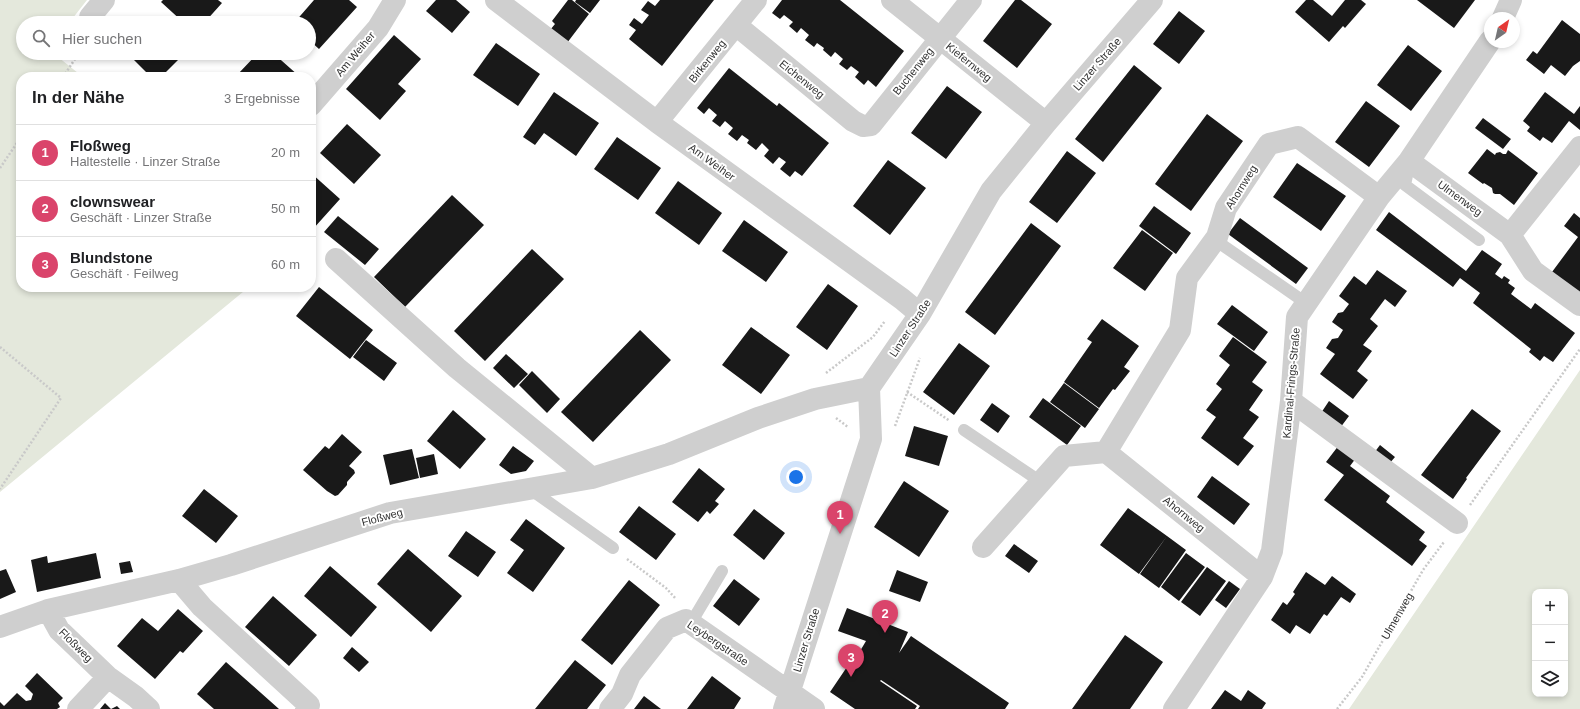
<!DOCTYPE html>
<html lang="de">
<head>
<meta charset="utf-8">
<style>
  body { margin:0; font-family:Helvetica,sans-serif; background:#f6f6f6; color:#202124 }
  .controls { position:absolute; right:12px; bottom:12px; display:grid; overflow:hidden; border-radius:8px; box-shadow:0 2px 6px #0003 }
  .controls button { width:36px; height:36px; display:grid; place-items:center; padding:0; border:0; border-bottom:1px solid #e0e0e0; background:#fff; color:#202124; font:20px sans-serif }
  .compass { position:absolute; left:1484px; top:12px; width:36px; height:36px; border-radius:50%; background:#fff; box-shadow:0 2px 6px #0003; rotate:34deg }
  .you { position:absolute; left:796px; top:477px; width:14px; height:14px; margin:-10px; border:3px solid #fff; border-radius:50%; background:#1a73e8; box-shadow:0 0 0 6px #1a73e833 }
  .badge { display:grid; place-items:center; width:26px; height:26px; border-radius:50%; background:#da446b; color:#fff; font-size:13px; font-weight:700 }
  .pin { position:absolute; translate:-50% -33px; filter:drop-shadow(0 1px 2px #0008) }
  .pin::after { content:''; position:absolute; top:21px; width:14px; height:12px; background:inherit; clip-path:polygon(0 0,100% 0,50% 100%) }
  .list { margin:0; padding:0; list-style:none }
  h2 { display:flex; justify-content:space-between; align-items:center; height:52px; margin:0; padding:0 16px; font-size:17px }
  h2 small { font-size:13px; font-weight:400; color:#757577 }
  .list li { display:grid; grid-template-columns:26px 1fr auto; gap:12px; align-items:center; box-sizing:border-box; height:56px; padding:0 16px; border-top:1px solid #e0e0e0 }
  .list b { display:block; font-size:15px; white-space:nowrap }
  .list p { margin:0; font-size:13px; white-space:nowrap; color:#757577 }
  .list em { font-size:13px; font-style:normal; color:#757577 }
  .icon { flex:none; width:22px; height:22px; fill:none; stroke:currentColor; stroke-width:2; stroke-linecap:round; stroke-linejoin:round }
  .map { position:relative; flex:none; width:1580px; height:709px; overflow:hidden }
  .search { position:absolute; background:#fff; box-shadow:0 2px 6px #0003; left:16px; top:16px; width:300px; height:44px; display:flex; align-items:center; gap:10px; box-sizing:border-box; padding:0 14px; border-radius:22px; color:#757577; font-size:15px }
  .panel { position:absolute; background:#fff; box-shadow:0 2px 6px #0003; left:16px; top:72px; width:300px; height:220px; border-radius:16px }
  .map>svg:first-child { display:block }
  .green { fill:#e4e8dc; fill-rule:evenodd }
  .building { fill:#191919 }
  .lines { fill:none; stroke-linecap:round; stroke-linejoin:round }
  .path { stroke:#c9c9c9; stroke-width:2.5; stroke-dasharray:2 2; stroke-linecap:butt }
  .service { stroke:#cfcfcf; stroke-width:12 }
  .minor { stroke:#cfcfcf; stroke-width:22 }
  .labels { text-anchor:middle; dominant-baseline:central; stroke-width:4; stroke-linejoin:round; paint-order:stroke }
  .street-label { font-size:11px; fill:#323232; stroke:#fff }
</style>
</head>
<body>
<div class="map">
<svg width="1580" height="709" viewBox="0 0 1580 709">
  <rect width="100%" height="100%" fill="#fff"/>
  <path class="green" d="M0 0H87L69 23H23V53H53L83 77H21V287H249L0 492Z
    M1580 370V709H1349ZM1535 592H1565V694H1535Z"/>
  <path class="building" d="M163 0H218L222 3 204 23H184L161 2Z
    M314 0H349L357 7 319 49 309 40V23H294Z
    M436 0H456L470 12 452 33 426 11Z
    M568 0H572L589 14 567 43 550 30 555 24 552 21Z
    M576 0H600L590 13 575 2Z
    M660 0H714L662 66 629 39 636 30 629 25 634 18 642 24 649 15 641 10 648 1 655 6Z
    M782 0H840L904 51 876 87 868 80 864 85 855 77 859 72 851 66 847 70 839 64 843 59 835 52 831 57 823 50 824 48 817 43 814 47 805 40 809 35 801 28 797 33 789 26 793 22 784 15 780 19 772 13Z
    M1015 0H1021L1052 24 1017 68 983 41Z
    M1306 0H1313L1332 16 1345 0H1361L1366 4 1345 28 1343 26 1329 42 1295 12Z
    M1417 0H1475L1454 28Z
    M1179 11 1205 31 1179 64 1153 44Z
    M1562 20 1580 34V61L1573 66 1565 76 1551 65 1544 74 1526 60 1533 51 1537 54Z
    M394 35 421 59 398 84 406 91 380 120 346 89Z
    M496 43 540 74 518 106 473 75Z
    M1408 45 1442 71 1411 111 1377 85Z
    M127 53H185L161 77H151Z
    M258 53H273L299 76 241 77 238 74Z
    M1134 65 1162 88 1103 162 1075 139Z
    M729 68 777 106 779 103 829 143 802 176 795 171 790 177 780 169 786 162 779 157 773 164 764 156 769 150 762 143 756 150 747 143 749 140 742 135 737 141 728 134 733 128 725 121 720 127 712 121 717 115 709 108 704 114 697 108Z
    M947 86 982 112 946 159 911 133Z
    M554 92 599 123 576 156 544 133 535 145 523 137Z
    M1545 92 1574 114 1580 106V130L1569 121 1552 143 1543 137 1540 141 1527 131 1530 127 1523 121Z
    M1366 101 1400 126 1369 167 1335 142Z
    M1207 114 1243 141 1191 211 1155 184Z
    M1483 118 1511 139 1503 149 1475 128Z
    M347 124 381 155 354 184 320 153Z
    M617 137 661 168 638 200 594 169Z
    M1487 149 1495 155 1496 153 1500 152 1503 154H1506L1508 150 1538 173 1514 205 1500 194H1495L1493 193 1492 188 1484 183 1483 184 1468 173Z
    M1067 151 1096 173 1057 223 1029 202Z
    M888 160 926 188 890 235 853 206Z
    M1297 163 1346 196 1321 231 1273 197Z
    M311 173 340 199 313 229 311 227Z
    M678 181 722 213 699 245 655 213Z
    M452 195 484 225 405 307 374 277Z
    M1154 206 1191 233 1176 254 1139 226Z
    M1389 212 1466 271 1482 250 1502 264 1495 274 1502 279 1504 276 1510 280 1508 283 1515 288 1511 294 1531 309 1535 303 1575 333 1553 362 1544 356 1540 361 1529 352 1531 349 1473 303 1480 293 1460 278 1453 287 1376 230Z
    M1574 213 1580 218V293L1552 272 1578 237 1564 226Z
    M338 216 379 249 365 265 324 232Z
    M1240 218 1308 268 1296 284 1228 234Z
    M744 220 788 252 766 282 722 251Z
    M1031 223 1061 246 995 335 965 312Z
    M1142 230 1173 253 1145 291 1113 268Z
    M532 249 564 279 485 361 454 331Z
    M1377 270 1407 291 1395 307 1385 299 1370 319 1378 326 1363 345 1372 351 1357 371 1368 380 1353 399 1320 374 1335 354 1326 348 1332 339 1338 338 1343 330 1332 322 1338 313 1343 312 1349 304 1339 296 1354 276 1366 285Z
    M828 284 858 306 827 350 796 327Z
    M319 287 373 330 350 359 296 316Z
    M1232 305 1268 332 1254 351 1217 324Z
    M1102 319 1139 346 1124 367 1130 371 1115 390 1113 389 1099 408 1064 382 1092 342 1087 339Z
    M751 327 790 355 761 394 722 365Z
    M640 330 671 360 593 442 561 412Z
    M1233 337 1267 362 1252 382 1263 390 1249 410 1259 417 1243 438 1254 446 1238 466 1201 438 1216 417 1206 410 1222 389 1216 384 1230 365 1219 356Z
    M366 340 397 363 384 381 353 357Z
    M959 343 990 366 954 415 923 392Z
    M506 354 528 374 514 388 493 368Z
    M532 371 560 399 547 413 519 385Z
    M1064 383 1099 409 1085 428 1050 402Z
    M1043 398 1081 426 1067 445 1029 417Z
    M1329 401 1349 416 1340 428 1321 413Z
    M992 403 1010 416 998 433 980 420Z
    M1472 409 1501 431 1466 478 1467 479 1453 499 1421 475Z
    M453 410 486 439 460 469 427 441Z
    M914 426 948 436 939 466 905 456Z
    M342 434 362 452 349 466 354 470 355 473 347 482V485L338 495 335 496 327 491 303 470 325 446 329 449Z
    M1339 445 1356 458 1350 466 1390 496 1386 502 1425 532 1419 540 1427 546 1412 566 1324 500 1344 475 1326 462Z
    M1380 445 1395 457 1389 464 1374 453Z
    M513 446 534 461 526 471 511 474 499 465Z
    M412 449 419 478 390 485 383 455Z
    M434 454 438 474 420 478 416 458Z
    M699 468 725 489 715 501 719 504 710 514 707 511 698 522 672 502Z
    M1212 476 1250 504 1234 525 1197 497Z
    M904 481 949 511 919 557 874 527Z
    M204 489 238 516 216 543 182 516Z
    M639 506 676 534 656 560 619 532Z
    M1128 508 1167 536 1139 574 1100 545Z
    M754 509 785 533 764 560 733 535Z
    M526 519 565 548 533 592 507 573 524 550 510 540Z
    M466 531 496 552 478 577 448 556Z
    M1167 536 1186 550 1159 588 1140 574Z
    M1014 544 1038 561 1029 573 1005 556Z
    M408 549 462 596 431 632 377 584Z
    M96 553 101 578 37 592 31 560 47 556 48 563Z
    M1186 553 1205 567 1179 601 1161 587Z
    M130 561 133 572 121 574 119 563Z
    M330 566 377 607 351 637 304 596Z
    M1207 567 1226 581 1200 616 1181 602Z
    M6 569 16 592 0 599V571Z
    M897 570 928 582 920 602 889 591Z
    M1306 572 1325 585 1332 576 1356 594 1350 603 1341 597 1327 616 1324 614 1310 634 1296 625 1290 634 1271 620 1283 602 1287 605 1295 594 1293 592Z
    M734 579 760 599 739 626 713 606Z
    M629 580 660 605 612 665 581 640Z
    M1229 581 1240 589 1226 608 1215 600Z
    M273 596 317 635 289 666 245 627Z
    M847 608 908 632 899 653 911 636 1009 703 1005 709H918L920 706 881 680 880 681 917 706 915 709H855L830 692 851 661 853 663 866 641 838 631Z
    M178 609 203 631 183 653 180 651 155 679 117 646 142 618 158 631Z
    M1125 635 1163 662 1130 709H1072Z
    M352 647 369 662 359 672 343 658Z
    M575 660 606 685 587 709H535Z
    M226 662 252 685 279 709H214L197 694Z
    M37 673 63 698 58 703 60 707 57 709H0V702L4 706 17 693 26 701 31 700 33 694 25 686Z
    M712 676 741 698 734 709H687Z
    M1225 690 1241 701 1248 690 1266 703 1262 709H1211Z
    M644 696 661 709H634Z
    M105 703 111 709 117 706 120 709H100Z"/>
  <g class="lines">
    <path class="path" d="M63 77 79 53
      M0 168 21 137
      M0 347 61 398 0 489
      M826 373 873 337 885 321
      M907 392 950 421
      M836 418 848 427
      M895 426 920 358
      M1470 505 1580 349
      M627 559 666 588 676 599
      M1337 709 1362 677 1423 570 1444 542"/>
    <path class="service" d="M1409 166 1405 185 1479 240
      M1215 240 1306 303
      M964 430 1041 482
      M530 489 613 548
      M691 623 722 571"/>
    <path class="minor" d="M496 0 657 122 902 299 920 314
      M892 0 1046 123
      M90 17 104 0
      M1503 18 1511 0
      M736 25 853 121 863 126 871 125 971 0
      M311 105 378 28 395 0
      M657 122 756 0
      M1409 161 1510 235 1533 271 1580 305
      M1510 235 1580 147
      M336 259 457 368 592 478
      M1291 401 1457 523
      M983 547 1064 456 1106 452
      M1262 577 1106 452 1180 330 1187 278 1217 237 1226 208 1269 144 1298 137 1379 197
      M179 580 202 607 309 705 306 709
      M48 610 59 630 108 677 136 697 149 709
      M0 627 48 610 179 580 231 565 390 513 592 478 669 454 758 418 815 399 869 388
      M78 709 108 677
      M610 709 622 694 630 675 667 628 686 620 814 709
      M784 709 871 439 869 388 920 314 991 191 1046 123 1152 0
      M1174 709 1262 577 1272 551 1291 401 1297 317 1379 197 1409 161 1490 41"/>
  </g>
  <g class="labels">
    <g class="street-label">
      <text transform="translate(355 54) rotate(-50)">Am Weiher</text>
      <text transform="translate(707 61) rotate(-51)">Birkenweg</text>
      <text transform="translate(969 62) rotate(39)">Kiefernweg</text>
      <text transform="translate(1097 64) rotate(-49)">Linzer Straße</text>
      <text transform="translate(913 71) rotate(-51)">Buchenweg</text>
      <text transform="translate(802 79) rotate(39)">Eichenweg</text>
      <text transform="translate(712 162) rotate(36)">Am Weiher</text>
      <text transform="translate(1241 187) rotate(-58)">Ahornweg</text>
      <text transform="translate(1460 198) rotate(36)">Ulmenweg</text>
      <text transform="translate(910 328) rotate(-57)">Linzer Straße</text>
      <text transform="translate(1291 383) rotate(-85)">Kardinal-Frings-Straße</text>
      <text transform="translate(1184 514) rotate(39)">Ahornweg</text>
      <text transform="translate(382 517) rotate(-15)">Floßweg</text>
      <text transform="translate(1397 616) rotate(-60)">Ulmenweg</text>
      <text transform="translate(806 640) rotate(-73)">Linzer Straße</text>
      <text transform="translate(718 643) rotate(34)">Leybergstraße</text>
      <text transform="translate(76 645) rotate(45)">Floßweg</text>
    </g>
  </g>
</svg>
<div class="controls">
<button>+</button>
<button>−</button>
<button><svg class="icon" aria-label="layers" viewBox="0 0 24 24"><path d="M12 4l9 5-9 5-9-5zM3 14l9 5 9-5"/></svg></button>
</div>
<svg class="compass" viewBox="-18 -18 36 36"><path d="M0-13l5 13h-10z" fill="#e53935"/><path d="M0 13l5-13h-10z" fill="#757577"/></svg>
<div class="you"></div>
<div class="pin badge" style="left:840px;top:534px">1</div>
<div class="pin badge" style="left:885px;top:633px">2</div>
<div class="pin badge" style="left:851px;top:677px">3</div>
<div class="search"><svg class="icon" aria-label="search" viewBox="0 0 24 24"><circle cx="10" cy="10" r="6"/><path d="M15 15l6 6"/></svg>Hier suchen</div>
<section class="panel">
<h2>In der Nähe<small>3 Ergebnisse</small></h2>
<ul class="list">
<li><span class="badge">1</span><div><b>Floßweg</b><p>Haltestelle · Linzer Straße</p></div><em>20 m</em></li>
<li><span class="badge">2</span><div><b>clownswear</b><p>Geschäft · Linzer Straße</p></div><em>50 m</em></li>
<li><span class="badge">3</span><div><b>Blundstone</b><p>Geschäft · Feilweg</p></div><em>60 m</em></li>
</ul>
</section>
</div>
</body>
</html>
